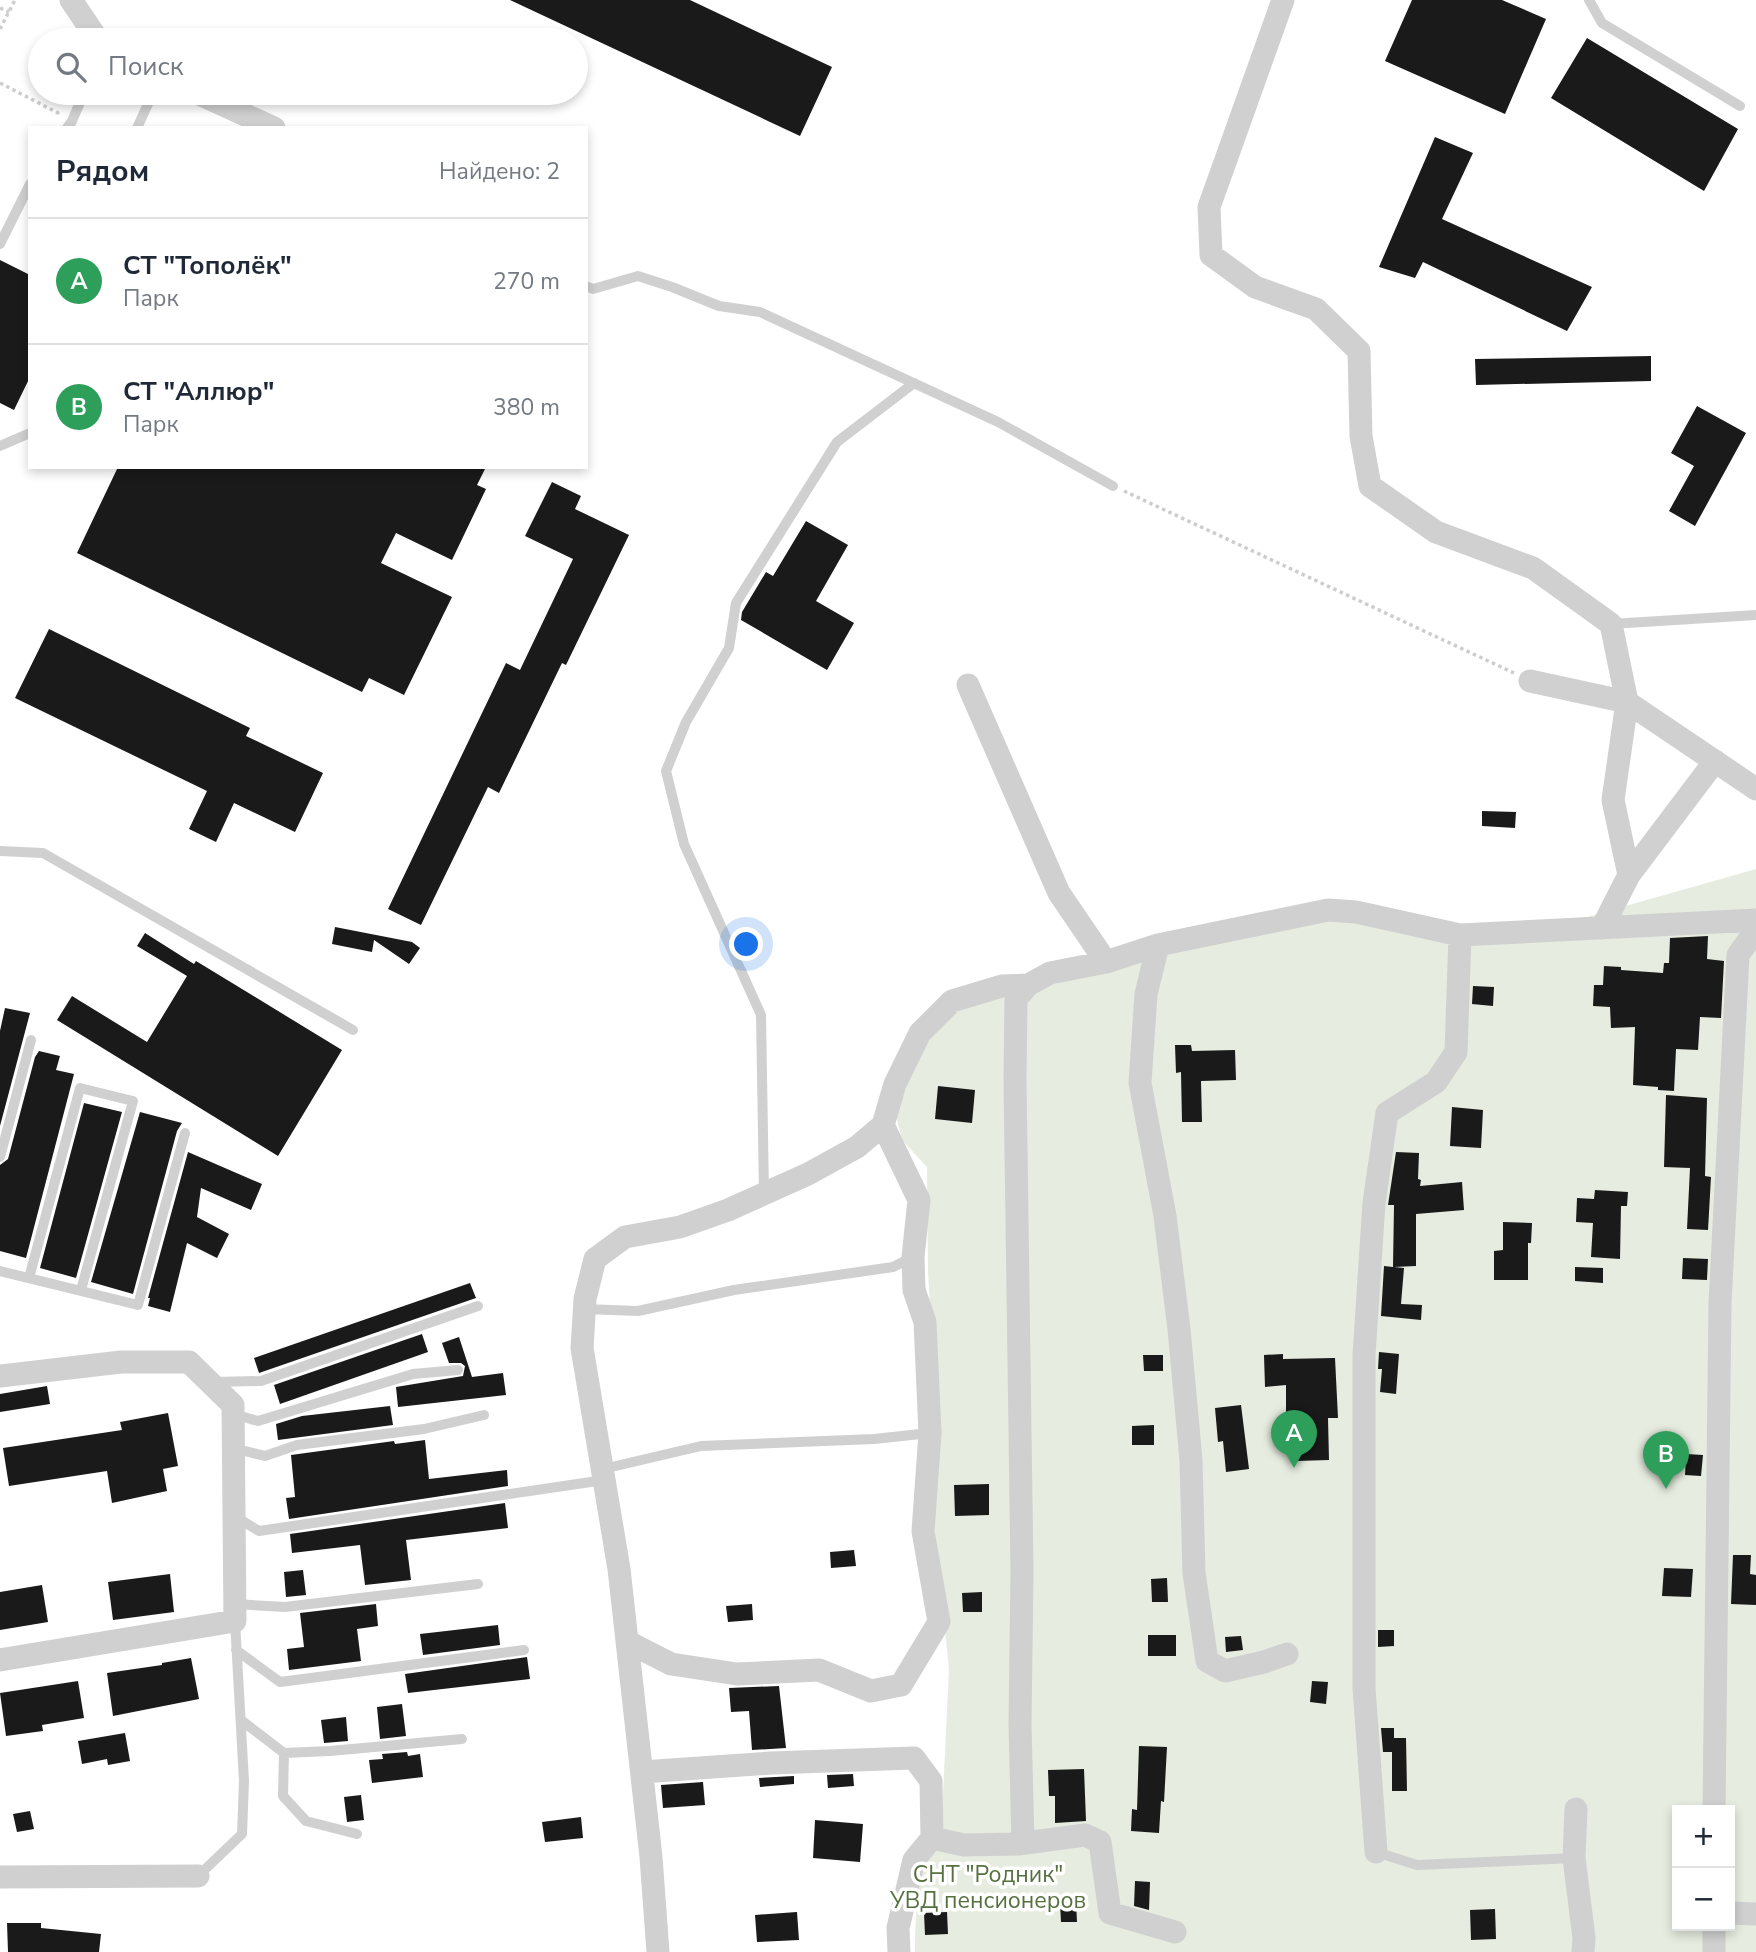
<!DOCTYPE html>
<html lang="ru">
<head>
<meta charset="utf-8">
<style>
  body { margin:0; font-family:"Nunito Sans",sans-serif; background:#f2f2f3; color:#1f2937 }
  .controls { position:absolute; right:21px; bottom:21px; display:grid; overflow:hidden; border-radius:0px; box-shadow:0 4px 10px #0003 }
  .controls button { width:63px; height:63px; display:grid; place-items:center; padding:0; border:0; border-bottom:2px solid #e0e1e3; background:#fff; color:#1f2937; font:35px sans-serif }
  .you { position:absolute; left:747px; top:945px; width:24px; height:24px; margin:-18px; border:5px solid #fff; border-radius:50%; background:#1a73e8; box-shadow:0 0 0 10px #1a73e833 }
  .badge { display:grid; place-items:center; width:46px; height:46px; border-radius:50%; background:#0f766e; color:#fff; font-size:23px; font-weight:700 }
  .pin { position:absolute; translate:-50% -58px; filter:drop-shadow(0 2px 4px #0008) }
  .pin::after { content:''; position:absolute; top:37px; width:24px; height:21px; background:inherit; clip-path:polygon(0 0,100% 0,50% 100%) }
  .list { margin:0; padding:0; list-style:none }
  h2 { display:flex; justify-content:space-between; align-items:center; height:91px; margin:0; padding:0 28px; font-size:30px }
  h2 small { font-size:23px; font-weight:400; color:#747a83 }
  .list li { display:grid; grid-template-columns:46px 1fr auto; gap:21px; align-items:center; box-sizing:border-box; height:126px; padding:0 28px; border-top:2px solid #e0e1e3 }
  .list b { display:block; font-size:26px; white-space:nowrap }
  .list p { margin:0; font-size:23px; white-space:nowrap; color:#747a83 }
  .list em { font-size:23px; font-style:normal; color:#747a83 }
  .icon { flex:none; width:38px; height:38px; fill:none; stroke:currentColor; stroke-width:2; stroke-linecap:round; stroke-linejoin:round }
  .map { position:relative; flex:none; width:1756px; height:1952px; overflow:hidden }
  .search { position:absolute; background:#fff; box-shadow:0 4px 10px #0003; left:28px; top:28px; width:560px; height:77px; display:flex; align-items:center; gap:18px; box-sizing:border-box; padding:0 24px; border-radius:38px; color:#747a83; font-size:26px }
  .panel { position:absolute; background:#fff; box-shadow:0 4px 10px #0003; left:28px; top:126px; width:560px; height:343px; border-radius:0px }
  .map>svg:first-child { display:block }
  .green { fill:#e6ecdf; fill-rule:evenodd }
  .building { fill:#1a1a1a }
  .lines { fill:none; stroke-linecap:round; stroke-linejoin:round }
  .path { stroke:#cdcdcd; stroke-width:3.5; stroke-dasharray:3.5 3.5; stroke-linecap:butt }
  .service { stroke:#d0d0d0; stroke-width:10 }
  .minor { stroke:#d0d0d0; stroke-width:23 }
  .labels { text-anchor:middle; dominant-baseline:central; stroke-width:7; stroke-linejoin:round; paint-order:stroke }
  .park-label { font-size:23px; fill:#56703f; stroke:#fff }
</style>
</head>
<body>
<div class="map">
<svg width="1756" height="1952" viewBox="0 0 1756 1952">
  <rect width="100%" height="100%" fill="#fff"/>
  <path class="green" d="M1756 869V1952H915C916 1908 915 1875 941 1837L949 1669 934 1525 936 1425 928 1269 927 1167 902 1140 896 1115 920 1050 955 1012 1007 992 1161 952 1349 915 1443 941 1587 917ZM1677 1810H1730V1926H1677Z"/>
  <path class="building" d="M510 0H690L832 67 800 136Z
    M1412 0H1502L1546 19 1505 114 1385 61Z
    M1587 38 1738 129 1704 191 1551 98Z
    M1435 137 1473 153 1442 219 1592 287 1567 331 1423 262 1415 278 1379 267Z
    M0 260 30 275V377L14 410 0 403Z
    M1651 356V381L1476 385 1475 359Z
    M1697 406 1746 433 1695 526 1669 511 1694 466 1671 453Z
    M118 467H486L477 485 486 489 452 560 396 533 381 563 452 597 404 695 369 678 362 692 77 553Z
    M552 482 581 496 575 509 629 535 566 665 562 663 499 793 488 787 421 925 388 909 506 663 520 670 573 559 525 536Z
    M806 521 848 545 816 601 854 623 827 670 741 620 742 612 766 572 773 576Z
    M49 629 250 728 246 736 323 773 295 832 234 803 216 842 189 829 207 791 15 698Z
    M1482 811 1516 812 1515 828 1482 826Z
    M335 927 412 942 420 948 409 964 374 940 372 952 332 944Z
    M145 933 194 964 196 961 342 1050 278 1156 57 1020 72 996 147 1042 187 976 137 946Z
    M1708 936 1707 959 1724 961 1721 1018 1700 1017 1698 1050 1676 1049 1674 1091 1658 1090V1087L1633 1085 1635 1027 1611 1028 1610 1007 1593 1006 1594 985H1603L1604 966 1621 967V970L1663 973 1664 963H1669L1670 938Z
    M1473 986 1494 987 1493 1006 1472 1004Z
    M5 1008 30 1013 0 1126V1031Z
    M1175 1045H1191L1192 1051 1235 1050 1236 1080 1201 1081 1202 1122H1182L1181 1072 1176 1073Z
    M39 1051 60 1056 56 1070 74 1074 26 1258 0 1251V1165L8 1159 35 1057Z
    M938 1086 975 1090 972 1123 935 1119Z
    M1666 1095 1707 1098 1705 1176 1711 1177 1708 1230 1687 1229 1690 1168 1664 1167Z
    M84 1103 122 1112 76 1278 40 1268Z
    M1452 1107 1483 1110 1481 1148 1450 1146Z
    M140 1112 182 1123 177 1131 133 1294 91 1282Z
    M188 1152 262 1184 251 1210 201 1188 197 1217 229 1234 217 1258 187 1243 170 1312 148 1306 150 1298H148Z
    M1396 1152 1419 1153 1418 1179 1421 1180 1420 1186 1462 1182 1464 1210 1416 1214V1266L1394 1267 1404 1268 1401 1304 1422 1305 1421 1320 1381 1316 1384 1266 1393 1267 1394 1205H1388Z
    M1595 1190 1628 1192 1627 1206H1621L1620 1259 1591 1257 1593 1223 1576 1222 1577 1198 1594 1199Z
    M1503 1222 1532 1223 1531 1243H1528V1280H1494V1251L1503 1250Z
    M1683 1258 1708 1259 1707 1280 1682 1279Z
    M1575 1267 1603 1268V1283L1575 1281Z
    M470 1283 476 1298 259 1373 254 1358Z
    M422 1334 428 1352 280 1404 274 1385Z
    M459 1337 472 1377 503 1373 506 1395 398 1407 396 1387 463 1376 465 1366 461 1363H449L442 1343Z
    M1379 1352 1399 1354 1396 1394 1380 1392 1382 1369H1378Z
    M1283 1354V1359L1335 1358 1338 1418H1328L1329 1460 1296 1461 1295 1412H1286V1385L1265 1387 1264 1355Z
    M1143 1355H1163V1371H1144Z
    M47 1386 50 1404 0 1412V1394Z
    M1241 1405 1249 1469 1226 1472 1223 1441 1218 1442 1215 1408Z
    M390 1406 393 1425 278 1440 276 1424 302 1416Z
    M168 1413 178 1466 163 1469 167 1491 112 1503 107 1471 9 1486 3 1448 122 1430 120 1422Z
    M1154 1425V1445H1132V1426Z
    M425 1440 429 1479 507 1470 508 1486 289 1519 286 1498 295 1497 291 1455 394 1441 395 1444Z
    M1686 1454 1703 1455 1701 1476 1685 1475Z
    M989 1484V1515L955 1516 954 1485Z
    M505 1503 508 1528 406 1540 411 1580 365 1585 360 1545 292 1553 290 1534Z
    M854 1550 856 1566 831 1568 830 1552Z
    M1733 1555H1751L1750 1574 1756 1575V1605L1731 1604Z
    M1664 1568 1693 1569 1691 1597 1662 1596Z
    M303 1570 306 1595 286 1597 284 1572Z
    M170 1574 174 1612 113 1620 108 1582Z
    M1167 1578 1168 1602H1152L1151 1579Z
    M42 1585 48 1622 0 1630V1592Z
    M982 1592V1612H963L962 1593Z
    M376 1604 378 1626 357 1629 361 1661 289 1670 287 1649 304 1647 300 1613Z
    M752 1604 753 1620 728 1622 726 1606Z
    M498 1625 500 1645 423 1655 420 1634Z
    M1378 1630H1394V1646L1378 1647Z
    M1148 1635H1176V1656H1148Z
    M1241 1636 1243 1650 1226 1652 1225 1637Z
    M527 1657 530 1679 408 1693 405 1674Z
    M191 1658 199 1699 113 1716 107 1673 162 1665V1663Z
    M78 1681 84 1718 42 1725 43 1731 6 1736 0 1693Z
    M1312 1681 1328 1682 1326 1704 1310 1702Z
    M779 1686 786 1748 752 1750 749 1711 731 1712 729 1688Z
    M402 1704 406 1736 380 1739 377 1707Z
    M346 1717 348 1741 324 1743 321 1720Z
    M1381 1728H1394V1738H1406L1407 1791H1392V1752H1383Z
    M125 1733 130 1761 108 1765 107 1759 82 1764 78 1741Z
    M1139 1746 1167 1747 1164 1802 1161 1801 1159 1833 1131 1831 1132 1809 1137 1810Z
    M407 1752 408 1756 420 1754 423 1777 372 1783 369 1760 383 1759 382 1754Z
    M1084 1769 1086 1821 1055 1823V1796H1049L1048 1770Z
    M853 1774 854 1786 828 1788 827 1775Z
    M794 1776V1784L760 1787 759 1778Z
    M703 1782 705 1805 663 1808 661 1785Z
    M361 1795 364 1820 347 1822 344 1797Z
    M30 1811 34 1829 17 1832 13 1814Z
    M581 1817 583 1838 545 1842 542 1822Z
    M815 1820 863 1824 860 1862 813 1858Z
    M1135 1881 1150 1882 1149 1910 1134 1906Z
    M1076 1902 1077 1922H1061L1060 1903Z
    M1495 1909 1496 1939 1471 1940 1470 1910Z
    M797 1912 799 1940 757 1942 755 1915Z
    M947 1912 948 1934 925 1935 924 1913Z
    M7 1923H41V1928L101 1934 99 1952H8Z"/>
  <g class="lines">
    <path class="path" d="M0 8 9 12
      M0 29 15 0
      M0 83 60 114
      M1124 491 1514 673"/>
    <path class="service" d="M1589 0 1602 23 1740 106
      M67 128 72 121 84 93
      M137 128 153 93
      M0 244 30 184
      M586 286 593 289 638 276 672 287 719 306 760 312 998 422 1113 486
      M0 446 30 433
      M1611 624 1756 615
      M0 851 43 853 353 1030
      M0 1157 31 1040
      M764 1194 761 1015 684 844 666 771 686 722 729 648 736 603 837 442 914 383
      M0 1271 138 1305 185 1133
      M29 1278 80 1088 133 1101 81 1290
      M584 1309 638 1311 734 1290 893 1267 913 1257
      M213 1382 261 1381 478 1306
      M233 1414 258 1421 413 1374 458 1370
      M233 1448 265 1456 297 1445 424 1429 484 1415
      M603 1469 701 1446 874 1439 930 1433
      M234 1516 259 1531 604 1480
      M235 1604 285 1607 478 1584
      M236 1650 280 1682 524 1650
      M241 1720 284 1753 283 1796 306 1821 357 1834
      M284 1753 330 1751 462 1739
      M1376 1852 1417 1865 1574 1858
      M198 1876 242 1834 244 1781 235 1621"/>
    <path class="minor" d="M71 0 98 40
      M1283 0 1209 207 1211 255 1255 287 1316 309 1359 351 1361 436 1370 486 1436 532 1533 568 1611 624 1627 702 1756 789
      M197 93 274 128
      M1530 681 1627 702 1613 800 1629 875 1602 928
      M968 685 1059 893 1106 962
      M1629 875 1715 761
      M1158 945 1146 994 1140 1083 1165 1216 1179 1329 1191 1460 1194 1573 1207 1661 1225 1671 1264 1662 1287 1654
      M0 1376 121 1362H189L233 1405 235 1621 0 1660
      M628 1642 671 1664 737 1674 819 1670 871 1691 901 1685 939 1622 923 1531 930 1433 925 1322 914 1290 913 1257 919 1200 883 1125
      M642 1772 771 1763 914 1758 931 1781 932 1838
      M1576 1809 1574 1858 1584 1938 1583 1952
      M1714 1810 1720 1303 1738 955 1756 930
      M1023 1843 1020 1724 1022 1572 1015 1080 1016 999 1028 985
      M1376 1852 1364 1688V1355L1374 1203 1387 1113 1436 1082 1456 1052 1460 935
      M0 1877 198 1876
      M1730 1913 1756 1914
      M658 1952 651 1857 619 1569 582 1348 585 1299 595 1259 625 1237 680 1227 728 1210 808 1174 857 1147 883 1125 895 1084 920 1033 952 1001 1002 986 1028 985 1050 973 1106 962 1158 945 1328 910 1356 912 1460 935 1756 920
      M899 1952 898 1928 914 1860 932 1838 964 1845 1018 1844 1085 1835 1100 1842 1110 1913 1175 1932
      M1714 1952V1926"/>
  </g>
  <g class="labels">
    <g class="park-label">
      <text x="988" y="1874">СНТ "Родник"<tspan x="988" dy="26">УВД пенсионеров</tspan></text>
    </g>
  </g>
</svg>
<div class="controls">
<button>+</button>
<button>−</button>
</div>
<div class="you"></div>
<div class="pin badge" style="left:1294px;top:1468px;background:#2e9e5b">A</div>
<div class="pin badge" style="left:1666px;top:1489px;background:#2e9e5b">B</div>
<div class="search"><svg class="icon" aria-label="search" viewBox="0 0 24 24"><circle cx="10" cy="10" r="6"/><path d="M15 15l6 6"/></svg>Поиск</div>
<section class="panel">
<h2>Рядом<small>Найдено: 2</small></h2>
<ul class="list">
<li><span class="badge" style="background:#2e9e5b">A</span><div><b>СТ &quot;Тополёк&quot;</b><p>Парк</p></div><em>270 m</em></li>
<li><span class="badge" style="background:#2e9e5b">B</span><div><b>СТ &quot;Аллюр&quot;</b><p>Парк</p></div><em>380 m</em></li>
</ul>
</section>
</div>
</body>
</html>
